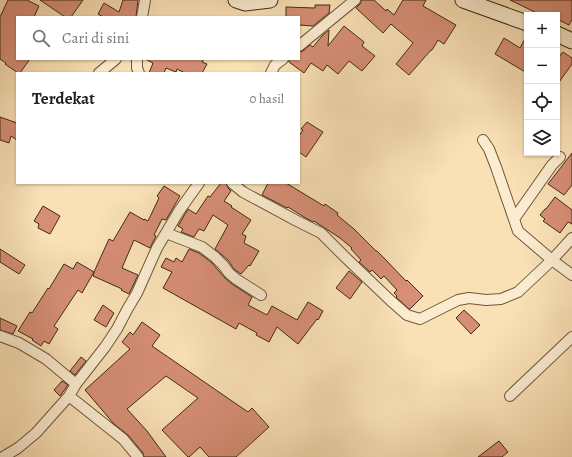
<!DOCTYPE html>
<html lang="id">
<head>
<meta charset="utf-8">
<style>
  body { margin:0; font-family:Alegreya,serif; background:#f6f6f6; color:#222 }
  .controls { position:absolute; right:12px; top:12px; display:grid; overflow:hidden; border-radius:0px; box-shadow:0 1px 3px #0004 }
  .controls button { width:36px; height:36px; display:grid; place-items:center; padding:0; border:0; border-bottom:1px solid #e0e0e0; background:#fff; color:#222; font:20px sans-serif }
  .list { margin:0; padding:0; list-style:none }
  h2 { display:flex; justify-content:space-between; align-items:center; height:52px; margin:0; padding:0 16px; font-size:17px }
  h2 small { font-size:13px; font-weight:400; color:#767676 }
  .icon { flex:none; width:22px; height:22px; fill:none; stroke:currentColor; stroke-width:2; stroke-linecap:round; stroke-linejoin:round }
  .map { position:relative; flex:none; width:572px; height:457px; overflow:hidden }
  .search { position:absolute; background:#fff; box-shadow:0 1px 3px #0004; left:16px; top:16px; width:284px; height:44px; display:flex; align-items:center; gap:10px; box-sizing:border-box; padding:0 14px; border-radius:0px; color:#767676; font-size:15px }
  .panel { position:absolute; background:#fff; box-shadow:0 1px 3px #0004; left:16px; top:72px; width:284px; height:112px; border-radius:0px }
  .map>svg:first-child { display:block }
  .building { fill:#d68e76; stroke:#3e2b14 }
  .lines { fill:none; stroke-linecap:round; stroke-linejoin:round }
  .street-casing { stroke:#6d583c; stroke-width:12 }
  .secondary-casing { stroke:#3e2b14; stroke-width:17 }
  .street { stroke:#fbebcf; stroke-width:10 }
  .secondary { stroke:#fbebcf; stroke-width:15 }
</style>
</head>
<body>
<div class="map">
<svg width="572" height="457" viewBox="0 0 572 457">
  <rect width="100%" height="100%" fill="#f9e0b5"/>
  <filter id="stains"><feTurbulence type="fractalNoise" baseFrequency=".005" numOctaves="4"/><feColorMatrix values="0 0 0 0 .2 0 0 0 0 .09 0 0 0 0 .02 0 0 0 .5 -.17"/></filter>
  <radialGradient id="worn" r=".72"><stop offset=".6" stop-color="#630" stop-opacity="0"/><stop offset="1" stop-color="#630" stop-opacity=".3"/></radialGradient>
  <path class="building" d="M8 0H27L39 6 34 17H17V59H30L20 73H18L5 64 6 63 0 59V17Z
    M40 0H83L71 17H65Z
    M123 0H138L136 17H103L98 14 104 3 119 12Z
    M361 0H374L386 11 387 9 394 15 403 0H426L423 6 456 25 444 44 438 40 432 50H431L409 75 396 64 413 43 391 24 383 33 356 8 361 3Z
    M510 0H572V19L569 25 557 19V15H541Z
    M315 5H330L329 13 313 26 299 25V17H286V7L315 8Z
    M344 26 364 42 362 46 375 56 362 71 349 61 338 74 327 65 323 71 311 63 304 73 289 62V59H299V52L303 51 310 45 313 47 322 36 329 30 328 46Z
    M527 35V73L495 54 504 38 520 48Z
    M563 52 572 58V64L557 85V59Z
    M145 59H204L202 62 207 64 202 73H185L177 69 176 72 166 68 164 73H149L153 63Z
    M0 117 17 123V140L11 136 9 143 0 140Z
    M307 122 323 132 306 157 299 152V136L303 130 301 129Z
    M572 153V185L564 195 548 184Z
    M221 183H226L228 188 231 191 224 201 232 206 231 207 251 220 242 234 246 236 244 243 259 251 250 266 249 265 241 274 234 269 228 260 215 249 228 225 213 215 204 231 199 229 194 237 181 232 183 229 178 226 188 209 196 214 208 196 210 197Z
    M268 183H286L324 206 325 204 338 213 337 215 354 229 376 251H377L384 258 406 281 407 280 423 296 411 308 409 309 396 297 397 296 394 293 397 290 384 276 381 279 372 270 370 272 359 262 361 260 351 249 352 248 340 238 314 221 313 222 304 217 288 207 287 208 262 195Z
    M164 186 180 196 166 220 162 219 154 235 156 236 150 248 134 240 122 268 138 275 129 294 121 290 122 289 93 276 94 272 82 293 78 290 54 326 58 329 49 344 44 341 41 346 32 340 33 339 18 331 30 312 32 313 48 288 49 289 64 264 73 269 77 262 94 272 109 239 113 241 130 212 144 220V219L148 221 159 198 157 196Z
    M555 197 572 210V224L568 222 560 233 543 221 545 219 540 215 545 209H546Z
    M43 206 60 216 50 234 38 228 39 224 34 221Z
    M0 249 25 265 19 274 0 262Z
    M189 249 199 253 211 262 225 278 232 284 252 297 248 305 267 315 272 306 297 320 308 302 323 311 318 320 317 319 298 344 277 327 269 342 256 335 257 333 239 323 236 329 163 288 172 272 161 267 166 258 174 262 176 258 182 262Z
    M349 271 362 282 350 299 336 288Z
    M103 305 114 313 106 327 94 320Z
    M464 310 480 325 471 334 456 318Z
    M0 318 17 326 13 334 0 330Z
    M142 322 160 335 152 346 248 412 252 408 269 427 236 457H209L200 447 189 457H188L162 430 198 398 166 376 127 409 147 431 166 457H144L143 453 128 435 114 424 85 390 130 349 122 342 130 332 133 335Z
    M81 357 86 361 75 375 70 371Z
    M62 381 68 385 60 396 54 390Z
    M499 441 508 452 502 457H478Z"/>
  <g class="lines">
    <g class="street-casing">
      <path id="street" d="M142 17 145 0
        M299 46 355 0
        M137 59V68L139 73
        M99 73 116 59
        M271 73 275 65 283 59
        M483 140 489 149 496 167 518 231 552 260 572 275
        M232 183 243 192 297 221 321 233 346 258 391 301 407 315 420 319 458 300 469 298 486 300 501 299 518 292 552 260 572 238
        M514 219 552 165 560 157
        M166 233 202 247 215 257 223 265 229 273 236 279 261 295
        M0 336 19 343 46 359 76 384
        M510 396 572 337
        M3 457 18 448 36 433 69 396
        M138 457 123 439 69 396 76 384 105 347 117 329 128 308 137 293 157 248 166 233 179 211 199 183"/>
    </g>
    <g class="secondary-casing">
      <path id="secondary" d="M236 0 245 3 270 0
        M463 0 527 23
        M557 34 572 41"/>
    </g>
    <use href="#street" class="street"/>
    <use href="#secondary" class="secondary"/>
  </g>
  <rect width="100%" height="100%" filter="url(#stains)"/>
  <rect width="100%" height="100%" fill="url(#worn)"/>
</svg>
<div class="controls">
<button>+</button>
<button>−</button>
<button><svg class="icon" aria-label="locate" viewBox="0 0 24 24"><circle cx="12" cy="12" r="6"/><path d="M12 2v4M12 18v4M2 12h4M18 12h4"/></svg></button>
<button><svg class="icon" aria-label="layers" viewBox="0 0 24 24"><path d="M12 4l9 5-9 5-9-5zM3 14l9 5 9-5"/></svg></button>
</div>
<div class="search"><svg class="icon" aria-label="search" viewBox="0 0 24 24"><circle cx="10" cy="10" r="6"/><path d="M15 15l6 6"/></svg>Cari di sini</div>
<section class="panel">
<h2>Terdekat<small>0 hasil</small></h2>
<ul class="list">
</ul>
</section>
</div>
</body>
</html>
